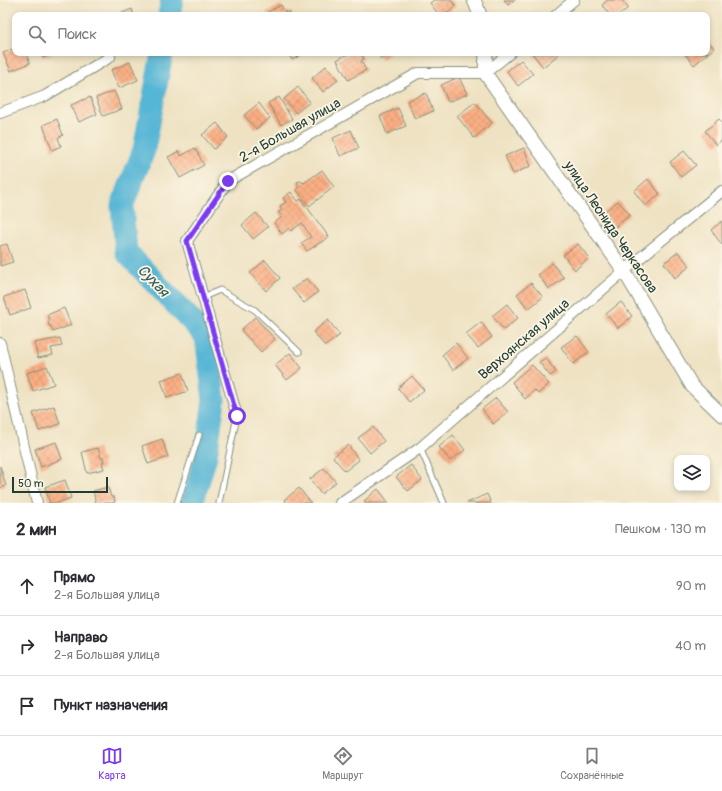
<!DOCTYPE html>
<html lang="ru">
<head>
<meta charset="utf-8">
<style>
  body { margin:0; font-family:Pangolin,sans-serif; background:#f2f2f3; color:#2b2b33 }
  .controls { position:absolute; right:12px; bottom:12px; display:grid; overflow:hidden; border-radius:8px; box-shadow:0 2px 6px #0003 }
  .controls button { width:36px; height:36px; display:grid; place-items:center; padding:0; border:0; border-bottom:1px solid #e1e1e2; background:#fff; color:#2b2b33; font:20px sans-serif }
  .scale { position:absolute; left:12px; bottom:10px; width:96px; box-sizing:border-box; padding-left:4px; border:2px solid #1f3d34; border-top:0; font-size:11px; line-height:14px; white-space:nowrap; color:#1f3d34; -webkit-text-stroke:3px #fcf5e5; paint-order:stroke }
  .stop { position:absolute; width:12px; height:12px; margin:-9px; border:3px solid #7c3aed; border-radius:50%; background:#fff }
  .stop.end { background:#7c3aed; border-color:#fff; box-shadow:0 1px 4px #0008 }
  .list { margin:0; padding:0; list-style:none }
  h2 { display:flex; justify-content:space-between; align-items:center; height:52px; margin:0; padding:0 16px; font-size:17px }
  h2 small { font-size:13px; font-weight:400; color:#7c7c81 }
  .list li { display:grid; grid-template-columns:26px 1fr auto; gap:12px; align-items:center; box-sizing:border-box; height:60px; padding:0 16px; border-top:1px solid #e1e1e2 }
  .list b { display:block; font-size:15px; white-space:nowrap }
  .list p { margin:0; font-size:13px; white-space:nowrap; color:#7c7c81 }
  .list em { font-size:13px; font-style:normal; color:#7c7c81 }
  .icon { flex:none; width:22px; height:22px; fill:none; stroke:currentColor; stroke-width:2; stroke-linecap:round; stroke-linejoin:round }
  .map { position:relative; flex:none; width:722px; height:503px; overflow:hidden }
  .search { position:absolute; background:#fff; box-shadow:0 2px 6px #0003; left:12px; right:12px; top:12px; height:44px; display:flex; align-items:center; gap:10px; box-sizing:border-box; padding:0 14px; border-radius:8px; color:#7c7c81; font-size:15px }
  .sheet { height:232px; background:#fff }
  nav { display:flex; justify-content:space-around; align-items:center; box-sizing:border-box; height:56px; border-top:1px solid #e1e1e2; background:#fff; font-size:11px; color:#7c7c81 }
  nav a { display:grid; justify-items:center; gap:2px }
  nav .on { color:#7c3aed }
  .map>svg:first-child { display:block }
  .lines { fill:none; stroke-linecap:round; stroke-linejoin:round }
  .river { stroke:#56b6d5; stroke-width:23 }
  .building { fill:url(#building-cross-hatch) }
  .service-casing { stroke:#86907b; stroke-width:7 }
  .minor-casing { stroke:#86907b; stroke-width:12 }
  .tertiary-casing { stroke:#86907b; stroke-width:15 }
  .service { stroke:#fff; stroke-width:5 }
  .minor { stroke:#fff; stroke-width:10 }
  .tertiary { stroke:#fff; stroke-width:13 }
  .route { stroke:#7c3aed; stroke-width:5 }
  .labels { text-anchor:middle; dominant-baseline:central; stroke-width:3.5; stroke-linejoin:round; paint-order:stroke }
  .street-label { font-size:14px; fill:#1f3d34; stroke:#fcf5e5 }
  .water-label { font-size:15px; font-style:italic; fill:#2d5b5c; stroke:#fcf5e5 }
</style>
</head>
<body>
<div class="map">
<svg width="722" height="503" viewBox="0 0 722 503">
  <defs>
    <pattern id="building-cross-hatch" width="8" height="8" patternUnits="userSpaceOnUse"><rect width="8" height="8" fill="#fbaf83"/><path d="M0 0l8 8M0 8l8-8" fill="none" stroke="#d79772"/></pattern>
  </defs>
  <rect width="100%" height="100%" fill="#fcf5e5"/>
  <filter id="ink" filterUnits="userSpaceOnUse"><feTurbulence type="fractalNoise" baseFrequency=".025" numOctaves="2"/><feDisplacementMap in="SourceGraphic" scale="8" xChannelSelector="R" yChannelSelector="G"/><feConvolveMatrix kernelMatrix="1 2 1 2 8 2 1 2 1" color-interpolation-filters="sRGB"/></filter>
  <filter id="wash" filterUnits="userSpaceOnUse"><feTurbulence type="fractalNoise" baseFrequency=".012" numOctaves="4" result="noise"/><feDisplacementMap in="SourceGraphic" scale="16" xChannelSelector="R" yChannelSelector="G"/><feGaussianBlur stdDeviation="0.9" result="paint"/><feColorMatrix in="noise" values="0 0 0 0 0 0 0 0 0 0 0 0 0 0 0 0 0 1.4 0 .05"/><feComposite in="paint" operator="in"/></filter>
  <g filter="url(#wash)">
    <rect width="100%" height="100%" fill="#eee2c2"/>
    <g class="lines">
      <path class="river" d="M169 15 172 0
        M162 53 144 150 122 206 126 252 206 336 214 400 206 456 192 503"/>
    </g>
    <g id="blocks">
      <path class="building" d="M434 0H451L456 6 445 15H439L430 3Z
        M504 0H515L508 5Z
        M608 0H622L628 8 619 15H610L602 5Z
        M281 5 286 13 290 12 291 15H267L266 13Z
        M132 9 134 15H117Z
        M707 40 714 48 694 65 684 53H707Z
        M15 48V53H26L30 63 11 71 3 53Z
        M41 53H54L43 58Z
        M288 53H305L292 60Z
        M349 53H361L364 59 361 61 366 70 348 80 337 60Z
        M377 53H392L381 59Z
        M532 53H556L558 55 543 67Z
        M521 60 533 74 518 86 507 71Z
        M130 62 138 80 119 88 111 70Z
        M326 66 338 80 323 92 312 78Z
        M459 77 467 94 448 102 441 85Z
        M298 87 310 102 296 113 284 99Z
        M114 91 122 109 103 116 96 98Z
        M426 93 433 111 415 119 407 101Z
        M90 97 97 114 79 122 71 105Z
        M279 97 292 119 281 125 268 103Z
        M475 102 492 123 474 138 457 116Z
        M259 103 270 118 256 129 244 115Z
        M398 108 406 126 387 134 380 116Z
        M57 119 63 135 58 138 61 146 52 150 43 125Z
        M719 119 722 122V140L716 145 705 131Z
        M217 123 228 137 214 149 202 135Z
        M351 130 359 148 340 156 333 138Z
        M195 148 204 165 180 178 168 157 179 151 181 156Z
        M524 148 531 166 513 174 505 156Z
        M684 151 696 165 681 177 670 162Z
        M322 170 334 187 309 206 296 189 299 187 297 182 300 181 304 183Z
        M648 179 660 194 645 206 634 191Z
        M291 192 298 201 301 199 329 237 307 251 301 243 311 237 302 223 291 231 289 228 282 234 274 223 282 217 278 212 282 210 280 206 286 202 283 198Z
        M618 201 630 215 615 227 604 212Z
        M256 213 268 227 253 239 242 225Z
        M722 221V245L711 230Z
        M7 244 13 262 0 266V246Z
        M578 244 589 258 575 270 563 255Z
        M678 252 690 266 675 278 664 263Z
        M265 260 280 278 266 291 250 273Z
        M552 263 564 278 549 289 538 275Z
        M307 278 318 292 304 303 292 289Z
        M531 283 543 297 528 309 517 294Z
        M25 290 31 308 10 315 4 297Z
        M621 302 632 316 618 328 606 314Z
        M507 304 518 318 504 330 492 316Z
        M64 308 71 325 53 332 51 326H49L48 322 50 321 47 315Z
        M255 317 275 339 261 352 241 330Z
        M328 320 340 335 325 346 313 332Z
        M481 322 492 337 478 348 466 334Z
        M577 336 589 352 573 364 561 347Z
        M60 338 62 346 51 348 53 355 38 358 34 343Z
        M456 343 468 358 453 370 442 355Z
        M290 353 302 368 287 380 275 365Z
        M546 358 556 372 550 376 539 362Z
        M532 365 549 384 538 394 535 390 525 399 512 382Z
        M47 366 54 384 33 391 27 373Z
        M182 373 188 391 167 398 161 380Z
        M412 376 424 390 409 402 398 388Z
        M496 398 508 412 493 424 482 409Z
        M54 406 60 424 39 431 33 413Z
        M373 427 384 441 370 453 358 438Z
        M453 435 465 450 450 461 439 447Z
        M162 439 168 457 148 464 142 446Z
        M56 442 62 459 41 467 35 449Z
        M348 445 359 460 345 471 333 457Z
        M98 448 101 458H103L104 462 102 463 104 469 87 473 82 452Z
        M411 465 422 480 408 491 396 477Z
        M0 466 6 486 0 488Z
        M324 468 336 482 321 494 310 479Z
        M65 480 71 498 57 503H50L45 487Z
        M108 487 111 497H114L115 502 112 503H96L93 491Z
        M299 488 311 503H287L284 500Z
        M378 489 389 503H365L364 501Z
        M487 494 491 503H467Z"/>
    </g>
  </g>
  <g filter="url(#ink)">
    <use href="#blocks" fill-opacity="0" stroke="#86907b" stroke-width="1"/>
    <g class="lines">
      <g class="service-casing">
        <path id="service" d="M203 297 220 290 255 310 299 352
          M420 448 444 503
          M177 503 199 435
          M219 503 237 416"/>
      </g>
      <g class="minor-casing">
        <path id="minor" d="M556 15 574 0
          M0 113 45 96 110 57
          M0 343 37 503
          M237 416 187 241 228 181 418 73H485L510 53
          M340 503 420 448 624 271 722 191"/>
      </g>
      <g class="tertiary-casing">
        <path id="tertiary" d="M474 0 480 15
          M486 53 485 73 624 271 692 386 722 415"/>
      </g>
      <use href="#service" class="service"/>
      <use href="#minor" class="minor"/>
      <use href="#tertiary" class="tertiary"/>
    </g>
  </g>
  <g class="lines" filter="url(#ink)">
    <path class="route" d="M228 181 187 241 237 416"/>
  </g>
  <g class="labels">
    <g class="street-label">
      <text transform="translate(290 130) rotate(-30)">2-я Большая улица</text>
      <text transform="translate(611 227) rotate(56)">улица Леонида Черкасова</text>
      <text transform="translate(524 339) rotate(-41)">Верхоянская улица</text>
    </g>
    <g class="water-label">
      <text transform="translate(153 281) rotate(46)">Сухая</text>
    </g>
  </g>
</svg>
<div class="controls">
<button><svg class="icon" aria-label="layers" viewBox="0 0 24 24"><path d="M12 4l9 5-9 5-9-5zM3 14l9 5 9-5"/></svg></button>
</div>
<div class="scale">50 m</div>
<div class="stop" style="left:237px;top:416px"></div>
<div class="stop end" style="left:228px;top:181px"></div>
<div class="search"><svg class="icon" aria-label="search" viewBox="0 0 24 24"><circle cx="10" cy="10" r="6"/><path d="M15 15l6 6"/></svg>Поиск</div>
</div>
<section class="sheet">
<h2>2 мин<small>Пешком · 130 m</small></h2>
<ul class="list">
<li><svg class="icon" aria-label="ahead" viewBox="0 0 24 24"><path d="M12 20V5M6 11l6-6 6 6"/></svg><div><b>Прямо</b><p>2-я Большая улица</p></div><em>90 m</em></li>
<li><svg class="icon" aria-label="right" viewBox="0 0 24 24"><path d="M7 20v-9h11M14 6l5 5-5 5"/></svg><div><b>Направо</b><p>2-я Большая улица</p></div><em>40 m</em></li>
<li><svg class="icon" aria-label="arrive" viewBox="0 0 24 24"><path d="M6 21V4h12l-3 4 3 4H6"/></svg><div><b>Пункт назначения</b></div></li>
</ul>
</section>
<nav>
<a class="on"><svg class="icon" aria-label="map" viewBox="0 0 24 24"><path d="M3 6l6-2 6 2 6-2v14l-6 2-6-2-6 2zM9 4v14M15 6v14"/></svg>Карта</a>
<a><svg class="icon" aria-label="directions" viewBox="0 0 24 24"><path d="M12 3l9 9-9 9-9-9zM9 14v-3h6M13 9l2 2-2 2"/></svg>Маршрут</a>
<a><svg class="icon" aria-label="saved" viewBox="0 0 24 24"><path d="M7 4h10v16l-5-4-5 4z"/></svg>Сохранённые</a>
</nav>
</body>
</html>
